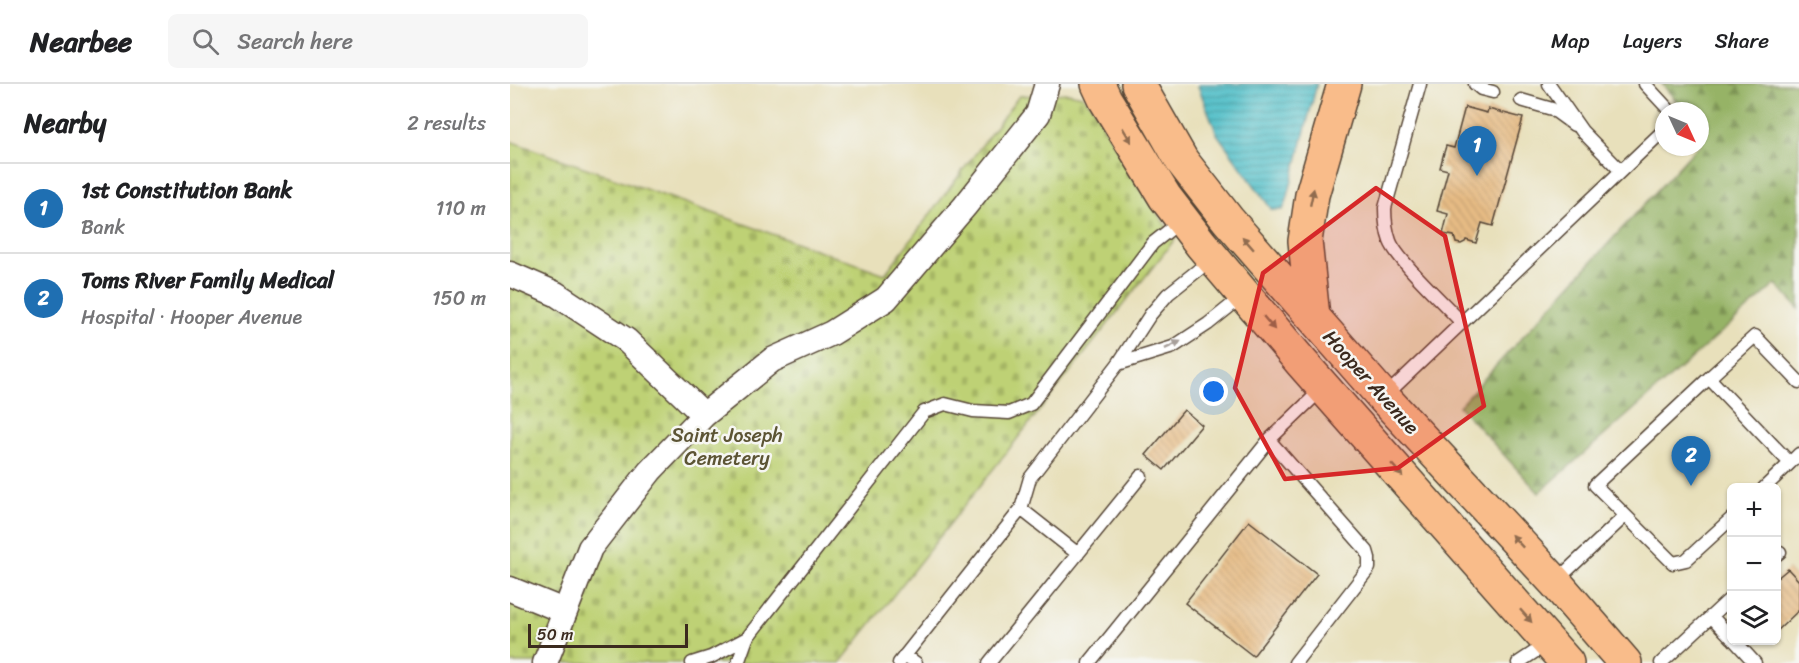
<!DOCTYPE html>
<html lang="en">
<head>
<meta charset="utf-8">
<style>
  body { margin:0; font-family:Sriracha,sans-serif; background:#f6f6f6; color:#202124 }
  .controls { position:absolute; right:18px; bottom:18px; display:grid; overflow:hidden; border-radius:9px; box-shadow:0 2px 4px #0004 }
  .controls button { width:54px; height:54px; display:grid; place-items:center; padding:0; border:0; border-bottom:2px solid #e0e0e0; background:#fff; color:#202124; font:30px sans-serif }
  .compass { position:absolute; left:1145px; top:18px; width:54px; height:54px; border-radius:50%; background:#fff; box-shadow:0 2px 4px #0004; rotate:134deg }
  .scale { position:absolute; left:18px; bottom:15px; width:160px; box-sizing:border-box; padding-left:6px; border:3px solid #3b2a1e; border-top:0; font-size:16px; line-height:21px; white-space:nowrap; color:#3b2a1e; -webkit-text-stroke:4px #f6f6f2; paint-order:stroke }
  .you { position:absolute; left:704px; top:308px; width:21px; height:21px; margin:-15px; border:4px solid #fff; border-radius:50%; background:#1a73e8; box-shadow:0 0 0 9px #1a73e833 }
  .badge { display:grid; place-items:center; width:39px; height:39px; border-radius:50%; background:#1f6fb2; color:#fff; font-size:20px; font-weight:700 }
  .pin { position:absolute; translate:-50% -50px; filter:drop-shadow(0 2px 3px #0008) }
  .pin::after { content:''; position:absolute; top:32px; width:21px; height:18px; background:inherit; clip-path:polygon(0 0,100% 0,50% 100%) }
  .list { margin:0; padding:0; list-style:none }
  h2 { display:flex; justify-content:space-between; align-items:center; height:78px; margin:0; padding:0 24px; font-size:26px }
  h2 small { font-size:20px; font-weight:400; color:#757577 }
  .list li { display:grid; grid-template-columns:39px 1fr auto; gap:18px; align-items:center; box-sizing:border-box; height:90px; padding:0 24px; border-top:2px solid #e0e0e0 }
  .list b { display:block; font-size:22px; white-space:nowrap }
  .list p { margin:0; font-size:20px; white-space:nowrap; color:#757577 }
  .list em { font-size:20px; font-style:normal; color:#757577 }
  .icon { flex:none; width:33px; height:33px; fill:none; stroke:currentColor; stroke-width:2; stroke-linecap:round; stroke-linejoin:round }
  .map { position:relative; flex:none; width:1289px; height:579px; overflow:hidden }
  header { display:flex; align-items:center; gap:36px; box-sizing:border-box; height:84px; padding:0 30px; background:#fff; border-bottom:2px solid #e0e0e0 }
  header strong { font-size:28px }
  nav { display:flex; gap:33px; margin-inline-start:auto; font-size:21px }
  .search { width:420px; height:54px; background:#f6f6f6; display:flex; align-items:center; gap:15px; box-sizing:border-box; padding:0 21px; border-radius:9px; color:#757577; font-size:22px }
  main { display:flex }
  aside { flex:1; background:#fff }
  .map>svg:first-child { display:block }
  .forest { fill:url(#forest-firs); stroke:#686e42; stroke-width:1.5 }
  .cemetery { fill:url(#cemetery-stones); stroke:#7c7e49; stroke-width:1.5 }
  .water { fill:url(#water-rules); stroke:#467574; stroke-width:1.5 }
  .building { fill:url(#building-back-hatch) }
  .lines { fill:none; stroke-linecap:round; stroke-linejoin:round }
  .lane-casing { stroke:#554536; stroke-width:15 }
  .street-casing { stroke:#554536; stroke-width:27 }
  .primary-casing { stroke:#554536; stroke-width:36 }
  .lane { stroke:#fff; stroke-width:12 }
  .street { stroke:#fff; stroke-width:24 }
  .primary { stroke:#f9bc8a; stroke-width:33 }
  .oneway { fill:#906c4f }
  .oneway2 { fill:#a79f9a }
  .marked { fill:#d62828; fill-opacity:0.2; stroke:#d62828; stroke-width:4.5; stroke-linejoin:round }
  .labels { text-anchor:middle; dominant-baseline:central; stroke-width:5; stroke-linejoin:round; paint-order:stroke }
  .street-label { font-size:20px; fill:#3b2a1e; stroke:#f6f6f2 }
  .park-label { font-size:20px; fill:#5c5434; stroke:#f6f6f2 }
</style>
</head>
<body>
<header>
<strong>Nearbee</strong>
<div class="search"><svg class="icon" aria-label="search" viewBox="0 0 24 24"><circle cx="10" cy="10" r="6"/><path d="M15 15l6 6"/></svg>Search here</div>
<nav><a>Map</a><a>Layers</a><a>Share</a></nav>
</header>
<main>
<aside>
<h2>Nearby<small>2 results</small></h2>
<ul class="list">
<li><span class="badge">1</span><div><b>1st Constitution Bank</b><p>Bank</p></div><em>110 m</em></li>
<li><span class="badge">2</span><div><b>Toms River Family Medical</b><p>Hospital · Hooper Avenue</p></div><em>150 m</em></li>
</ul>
</aside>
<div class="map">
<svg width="1289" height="579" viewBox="0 0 1289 579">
  <defs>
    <pattern id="forest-firs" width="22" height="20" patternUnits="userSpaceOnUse" patternTransform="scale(1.5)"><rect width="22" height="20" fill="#96b366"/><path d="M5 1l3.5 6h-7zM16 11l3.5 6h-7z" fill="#7c9253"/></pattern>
    <pattern id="cemetery-stones" width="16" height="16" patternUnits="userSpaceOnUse" patternTransform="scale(1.5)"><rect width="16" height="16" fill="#bed174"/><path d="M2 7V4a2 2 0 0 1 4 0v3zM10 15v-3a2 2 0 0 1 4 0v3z" fill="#a4b464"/></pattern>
    <pattern id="water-rules" width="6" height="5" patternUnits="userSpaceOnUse" patternTransform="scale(1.5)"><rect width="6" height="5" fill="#52c0c9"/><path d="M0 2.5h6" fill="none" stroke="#459ca3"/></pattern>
    <pattern id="building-back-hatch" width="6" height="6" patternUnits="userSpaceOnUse" patternTransform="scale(1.5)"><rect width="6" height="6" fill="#e6bb84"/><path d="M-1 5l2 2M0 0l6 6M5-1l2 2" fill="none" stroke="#c6a172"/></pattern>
  </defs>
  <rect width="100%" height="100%" fill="#f6f6f2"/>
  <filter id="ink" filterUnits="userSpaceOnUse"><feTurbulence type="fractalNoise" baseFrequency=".0167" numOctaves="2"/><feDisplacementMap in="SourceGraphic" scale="12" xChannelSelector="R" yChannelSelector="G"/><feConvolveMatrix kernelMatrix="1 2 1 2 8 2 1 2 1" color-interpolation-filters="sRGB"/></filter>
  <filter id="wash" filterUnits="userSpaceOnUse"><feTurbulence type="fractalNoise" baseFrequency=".008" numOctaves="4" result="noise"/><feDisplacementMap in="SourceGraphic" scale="24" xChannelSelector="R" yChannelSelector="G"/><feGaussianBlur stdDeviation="1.35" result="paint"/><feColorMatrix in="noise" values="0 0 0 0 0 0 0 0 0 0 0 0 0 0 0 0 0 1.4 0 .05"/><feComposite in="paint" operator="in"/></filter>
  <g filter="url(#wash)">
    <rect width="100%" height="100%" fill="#e8e0bb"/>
    <path class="forest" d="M1152 0H1289V225L1266 200 1029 409 949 322 1187 63H1190V60L1196 52 1190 45V27H1175Z"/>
    <path class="cemetery" d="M558 9 572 12 582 22 624 95 665 155 330 579H0V57L375 190 509 12Z"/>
    <path class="water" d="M691 0H807L777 116 773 126H762L707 50 688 2Z"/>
    <g id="blocks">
      <path class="building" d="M955 23 977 29 978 25 1013 34 983 142 972 139 966 159 956 156 955 158 951 160 946 159 944 152 933 150 938 130 927 127 938 86 930 84 933 72 936 62 944 64Z
        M674 326 692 341 654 386 636 371Z
        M739 437 807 490 743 572 675 519Z
        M1278 485 1289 497V526L1266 548V495Z"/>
    </g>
  </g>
  <g filter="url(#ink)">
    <use href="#blocks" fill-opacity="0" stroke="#554536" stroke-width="1.5"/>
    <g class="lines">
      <g class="lane-casing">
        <path id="lane" d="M910 0 875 124C875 136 876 146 880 157 887 176 936 221 952 239
          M965 0 971 5 983 8
          M1039 0 1072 47 1111 87
          M1135 0 1160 27
          M1011 16 1042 25 1064 41
          M608 280 663 263 698 240 734 211
          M1199 294 1245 252 1289 298
          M875 312 1154 46
          M759 356 857 467 859 474V484L785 579
          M1280 379 1289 370
          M511 425 568 470
          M1222 434 1176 476 1163 479 1085 401 1199 294 1280 379 1254 404
          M1266 471 1270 468
          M1046 497 1115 432
          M1201 532 1222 554
          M237 554 414 328 435 320 463 327 499 329 521 320 643 159 671 137
          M1224 556 1245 579
          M395 571 406 579
          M182 579 201 573 237 554 228 579
          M389 579 511 425 520 394 608 280 640 231 658 210 702 175
          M479 579 631 392
          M579 579 759 356 813 304
          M1008 579 1038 559
          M1151 579 1222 513"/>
      </g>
      <g class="street-casing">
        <path id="street" d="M0 190 46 210 116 256 194 331
          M0 505 54 527
          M35 579 80 464 140 387 194 331 262 276 322 249 376 215 455 122 528 30 537 0"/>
      </g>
      <g class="primary-casing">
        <path id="primary" d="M588 0 595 15 655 113 691 160 792 279 1057 579
          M628 0 672 77 718 136 874 314 1045 498 1115 579
          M803 233 795 157 802 111 834 0"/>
      </g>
      <use href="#lane" class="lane"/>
      <use href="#street" class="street"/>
      <use href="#primary" class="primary"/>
    </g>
    <defs><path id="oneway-solid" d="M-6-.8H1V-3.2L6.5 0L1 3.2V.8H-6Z" transform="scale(1.5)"/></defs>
    <g class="oneway">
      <use href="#oneway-solid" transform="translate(617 51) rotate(59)"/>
      <use href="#oneway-solid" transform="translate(802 113) rotate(-78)"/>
      <use href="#oneway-solid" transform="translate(738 159) rotate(-131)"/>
      <use href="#oneway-solid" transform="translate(759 239) rotate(50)"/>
      <use href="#oneway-solid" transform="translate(887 386) rotate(49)"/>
      <use href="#oneway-solid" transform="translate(1007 457) rotate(-133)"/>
      <use href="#oneway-solid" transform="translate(1016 532) rotate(48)"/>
    </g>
    <use class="oneway2" href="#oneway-solid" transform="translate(663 261) rotate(-26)"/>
  </g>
  <path class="marked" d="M866 104 935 152 974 322 888 384 775 395 725 304 753 189Z"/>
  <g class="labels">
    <g class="street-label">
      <text transform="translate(861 298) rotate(48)">Hooper Avenue</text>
    </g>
    <g class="park-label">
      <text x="217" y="351">Saint Joseph<tspan x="217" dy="23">Cemetery</tspan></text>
    </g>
  </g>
</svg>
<div class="controls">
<button>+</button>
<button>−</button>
<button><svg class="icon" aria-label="layers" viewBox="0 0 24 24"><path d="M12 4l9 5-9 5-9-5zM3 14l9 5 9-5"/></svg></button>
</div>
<svg class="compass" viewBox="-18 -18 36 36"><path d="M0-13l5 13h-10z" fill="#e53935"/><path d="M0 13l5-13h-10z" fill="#757577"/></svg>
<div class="scale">50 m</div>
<div class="you"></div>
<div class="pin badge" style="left:967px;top:92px">1</div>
<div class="pin badge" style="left:1181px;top:402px">2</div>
</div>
</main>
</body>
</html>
